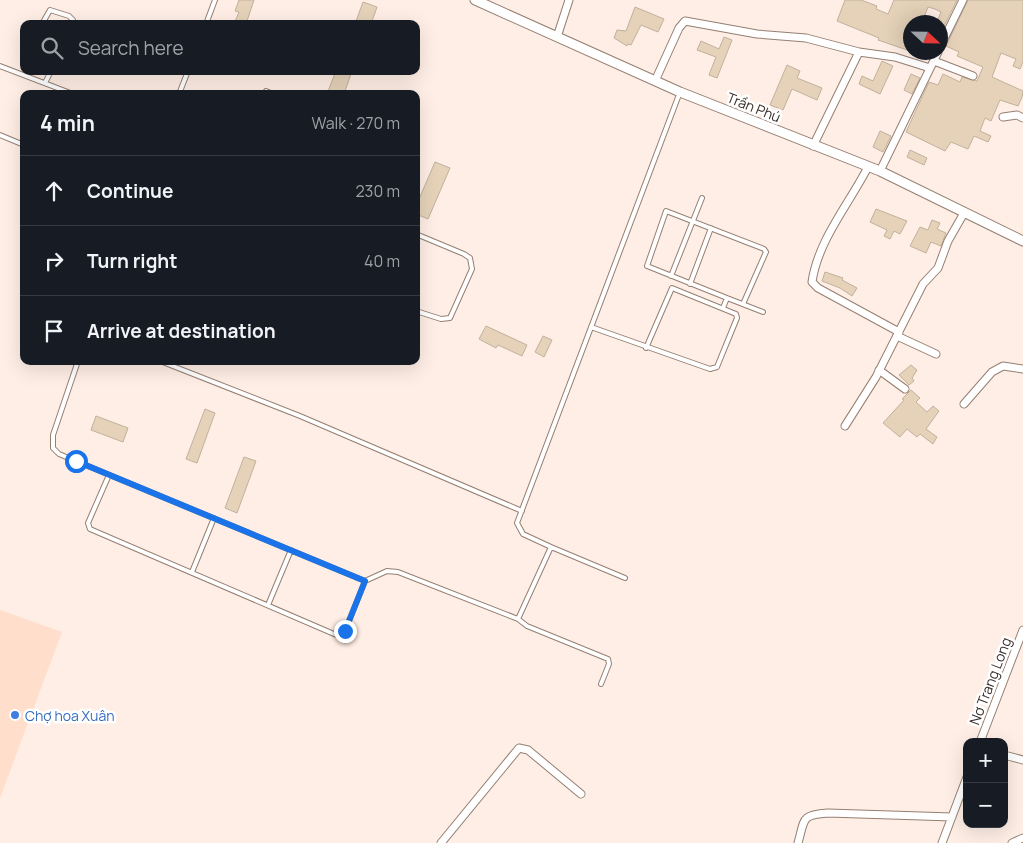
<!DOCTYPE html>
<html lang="en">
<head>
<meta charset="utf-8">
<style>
  body { margin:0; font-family:Manrope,sans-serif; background:#20242c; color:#f1f3f6 }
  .controls { position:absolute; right:15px; bottom:15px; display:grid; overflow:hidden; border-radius:10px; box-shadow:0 5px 20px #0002 }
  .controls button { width:45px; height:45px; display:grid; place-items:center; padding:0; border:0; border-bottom:1px solid #363941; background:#171b24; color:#f1f3f6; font:25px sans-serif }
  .compass { position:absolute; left:903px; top:15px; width:45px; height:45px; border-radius:50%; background:#171b24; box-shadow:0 5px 20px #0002; rotate:112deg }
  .stop { position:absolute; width:15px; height:15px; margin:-11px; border:4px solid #1a73e8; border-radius:50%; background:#fff }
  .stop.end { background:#1a73e8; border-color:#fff; box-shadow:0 1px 5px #0008 }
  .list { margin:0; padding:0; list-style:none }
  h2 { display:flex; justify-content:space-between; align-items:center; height:65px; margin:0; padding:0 20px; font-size:21px }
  h2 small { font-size:16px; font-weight:400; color:#9ea1a6 }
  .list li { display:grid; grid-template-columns:32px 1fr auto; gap:15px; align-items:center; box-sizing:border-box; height:70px; padding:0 20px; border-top:1px solid #363941 }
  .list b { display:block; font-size:19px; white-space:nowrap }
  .list em { font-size:16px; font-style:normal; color:#9ea1a6 }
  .icon { flex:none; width:28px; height:28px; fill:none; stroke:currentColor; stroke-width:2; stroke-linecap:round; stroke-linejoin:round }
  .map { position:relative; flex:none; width:1023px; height:843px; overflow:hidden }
  .search { position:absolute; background:#171b24; box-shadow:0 5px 20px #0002; left:20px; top:20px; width:400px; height:55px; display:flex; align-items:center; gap:12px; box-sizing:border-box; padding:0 18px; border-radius:10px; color:#9ea1a6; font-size:19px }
  .panel { position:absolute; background:#171b24; box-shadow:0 5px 20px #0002; left:20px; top:90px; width:400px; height:275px; border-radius:10px }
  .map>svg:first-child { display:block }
  .built { fill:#ffdfcb }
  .building { fill:#e5d2b9; stroke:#c1b19c }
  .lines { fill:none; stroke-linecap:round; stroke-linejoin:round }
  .service-casing { stroke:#957f71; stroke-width:6 }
  .minor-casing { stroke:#957f71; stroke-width:9 }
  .tertiary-casing { stroke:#957f71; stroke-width:11 }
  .service { stroke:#fff; stroke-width:4 }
  .minor { stroke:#fff; stroke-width:7 }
  .tertiary { stroke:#fff; stroke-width:9 }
  .route { stroke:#1a73e8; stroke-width:6 }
  .shop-dot { fill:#3f7fe0; stroke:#fff; stroke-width:2 }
  .labels { text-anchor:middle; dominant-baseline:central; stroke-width:5; stroke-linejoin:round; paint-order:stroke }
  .street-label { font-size:14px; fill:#392f2a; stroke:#fff }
  .shop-label { font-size:14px; fill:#366cbe; stroke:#fff; text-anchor:start }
</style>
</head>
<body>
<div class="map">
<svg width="1023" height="843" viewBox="0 0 1023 843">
  <rect width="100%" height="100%" fill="#feeee5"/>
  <path class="built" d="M0 610 62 632 0 798Z"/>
  <path class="building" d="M239 0H254L246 24H234L239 12 235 11Z
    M845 0H861L877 6 876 9 888 14 894 0H957L940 34V22H937L941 12 935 9 928 7 922 22H910V51L878 40 879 38 837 21Z
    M968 0H1023V62L1020 69 1013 66 1016 59 1001 53 992 77 1023 91 1022 97 1018 106 1000 100 991 121 985 118 980 131 991 136 988 142 974 136 968 149 951 142 945 151 906 132 929 82 938 85 943 74 960 82 962 77 977 81 983 67 957 56 959 52 946 46Z
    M363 2 377 7 371 24H355Z
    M635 7 664 19 658 32 641 25 631 45 628 44 627 46 614 38 617 30 626 31Z
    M724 37 732 40 717 78 709 75 716 57 697 50 701 41 719 49Z
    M882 61 893 66 880 94 859 84 862 76 873 81Z
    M787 65 800 71 797 78 822 88 817 100 792 89 783 110 770 105Z
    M336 71H352L344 94H327Z
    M911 74 920 78 912 94 904 90Z
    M880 131 891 136 883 152 873 147Z
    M910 150 927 158 924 165 907 157Z
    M435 162 450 168 428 219 416 214V206Z
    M876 209 907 221 900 234 894 231 890 239 884 236 887 230 870 222Z
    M932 220 940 223 937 229 946 233 941 246 931 242 926 253 910 246 920 227 928 230Z
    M825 272 843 278 842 280 857 288 852 296 840 288 822 281Z
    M486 326 527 345 522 356 498 345 496 348 479 339Z
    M543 336 552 340 544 357 535 352Z
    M911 365 917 370 912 378 914 381 909 385 899 375Z
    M911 390 920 398 916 402 927 412 933 406 939 411 926 429 937 437 933 444 920 434 917 437 907 429 900 437 883 423 904 400 902 399Z
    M205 409 215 413 197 463 186 459Z
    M96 416 128 428 123 442 91 430Z
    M244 457 256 461 237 513 225 508Z"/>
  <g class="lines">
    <g class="service-casing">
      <path id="service" d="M42 24 50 10 69 16 73 20 72 24
        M206 24 215 0
        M0 66 73 94
        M45 83 51 71
        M179 94 188 71
        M264 94 266 91 273 94
        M0 135 24 145
        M416 234 464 254 470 258 472 269 450 318 441 319 416 311
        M671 276 702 198
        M690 284 711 228
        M727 298 647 266 666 211 764 249 766 252 743 304
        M723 308 727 298 763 312
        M591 327 710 369 717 367 719 362 737 318 736 314 672 288 646 348
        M78 361 53 435V448L59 454 365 581
        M160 361 300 416 522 511
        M109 475 88 523 90 529 334 634 338 635 345 631 365 581 387 571 398 572 518 619 551 547 523 534 517 523 680 92
        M551 547 625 578
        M192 572 214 518
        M268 605 291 550
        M518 619 527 626 608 659 609 664 601 684"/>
    </g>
    <g class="minor-casing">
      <path id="minor" d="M557 37 569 0
        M940 47 963 0
        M934 61 973 76
        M655 81 679 28 685 21 757 34 806 38 859 52
        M1003 117 1017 115 1023 118
        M813 146 859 52 895 57 930 68
        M868 167C849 204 818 240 812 282L818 288 899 332
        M880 171 938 52
        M897 336 936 354
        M879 370 905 389
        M964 404 992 372 1003 366 1023 369
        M845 426 876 377 923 284 938 268 948 241 964 213
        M980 742 1023 630
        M1004 755 1023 760
        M441 843 519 748 528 750 581 794
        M798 843C805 818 801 815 828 813L952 817
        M942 843 967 777
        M1012 843 1023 838"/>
    </g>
    <g class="tertiary-casing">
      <path id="tertiary" d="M475 0 680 92 880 171 1023 241"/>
    </g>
    <use href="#service" class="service"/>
    <use href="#minor" class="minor"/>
    <use href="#tertiary" class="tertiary"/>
  </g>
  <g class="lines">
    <path class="route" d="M76 461 365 581 345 631"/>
  </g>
  <circle class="shop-dot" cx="15" cy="715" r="5"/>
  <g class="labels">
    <g class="street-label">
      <text transform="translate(754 107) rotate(22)">Trần Phú</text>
      <text transform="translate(990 681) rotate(-69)">Nơ Trang Long</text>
    </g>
    <g class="shop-label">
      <text x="25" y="715">Chợ hoa Xuân</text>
    </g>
  </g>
</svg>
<div class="controls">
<button>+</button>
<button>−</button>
</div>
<svg class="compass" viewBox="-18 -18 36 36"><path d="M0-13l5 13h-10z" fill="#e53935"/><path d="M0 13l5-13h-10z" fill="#9ea1a6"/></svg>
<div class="stop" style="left:76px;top:461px"></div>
<div class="stop end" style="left:345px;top:631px"></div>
<div class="search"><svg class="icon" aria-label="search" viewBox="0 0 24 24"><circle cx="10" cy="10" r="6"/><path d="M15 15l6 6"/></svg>Search here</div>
<section class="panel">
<h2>4 min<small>Walk · 270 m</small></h2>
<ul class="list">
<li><svg class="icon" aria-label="ahead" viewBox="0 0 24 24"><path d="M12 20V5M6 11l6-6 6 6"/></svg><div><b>Continue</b></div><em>230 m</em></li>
<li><svg class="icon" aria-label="right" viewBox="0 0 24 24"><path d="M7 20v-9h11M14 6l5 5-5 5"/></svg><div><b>Turn right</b></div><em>40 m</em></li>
<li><svg class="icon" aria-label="arrive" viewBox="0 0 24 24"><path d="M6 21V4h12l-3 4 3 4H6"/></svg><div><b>Arrive at destination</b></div></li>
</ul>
</section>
</div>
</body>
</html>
